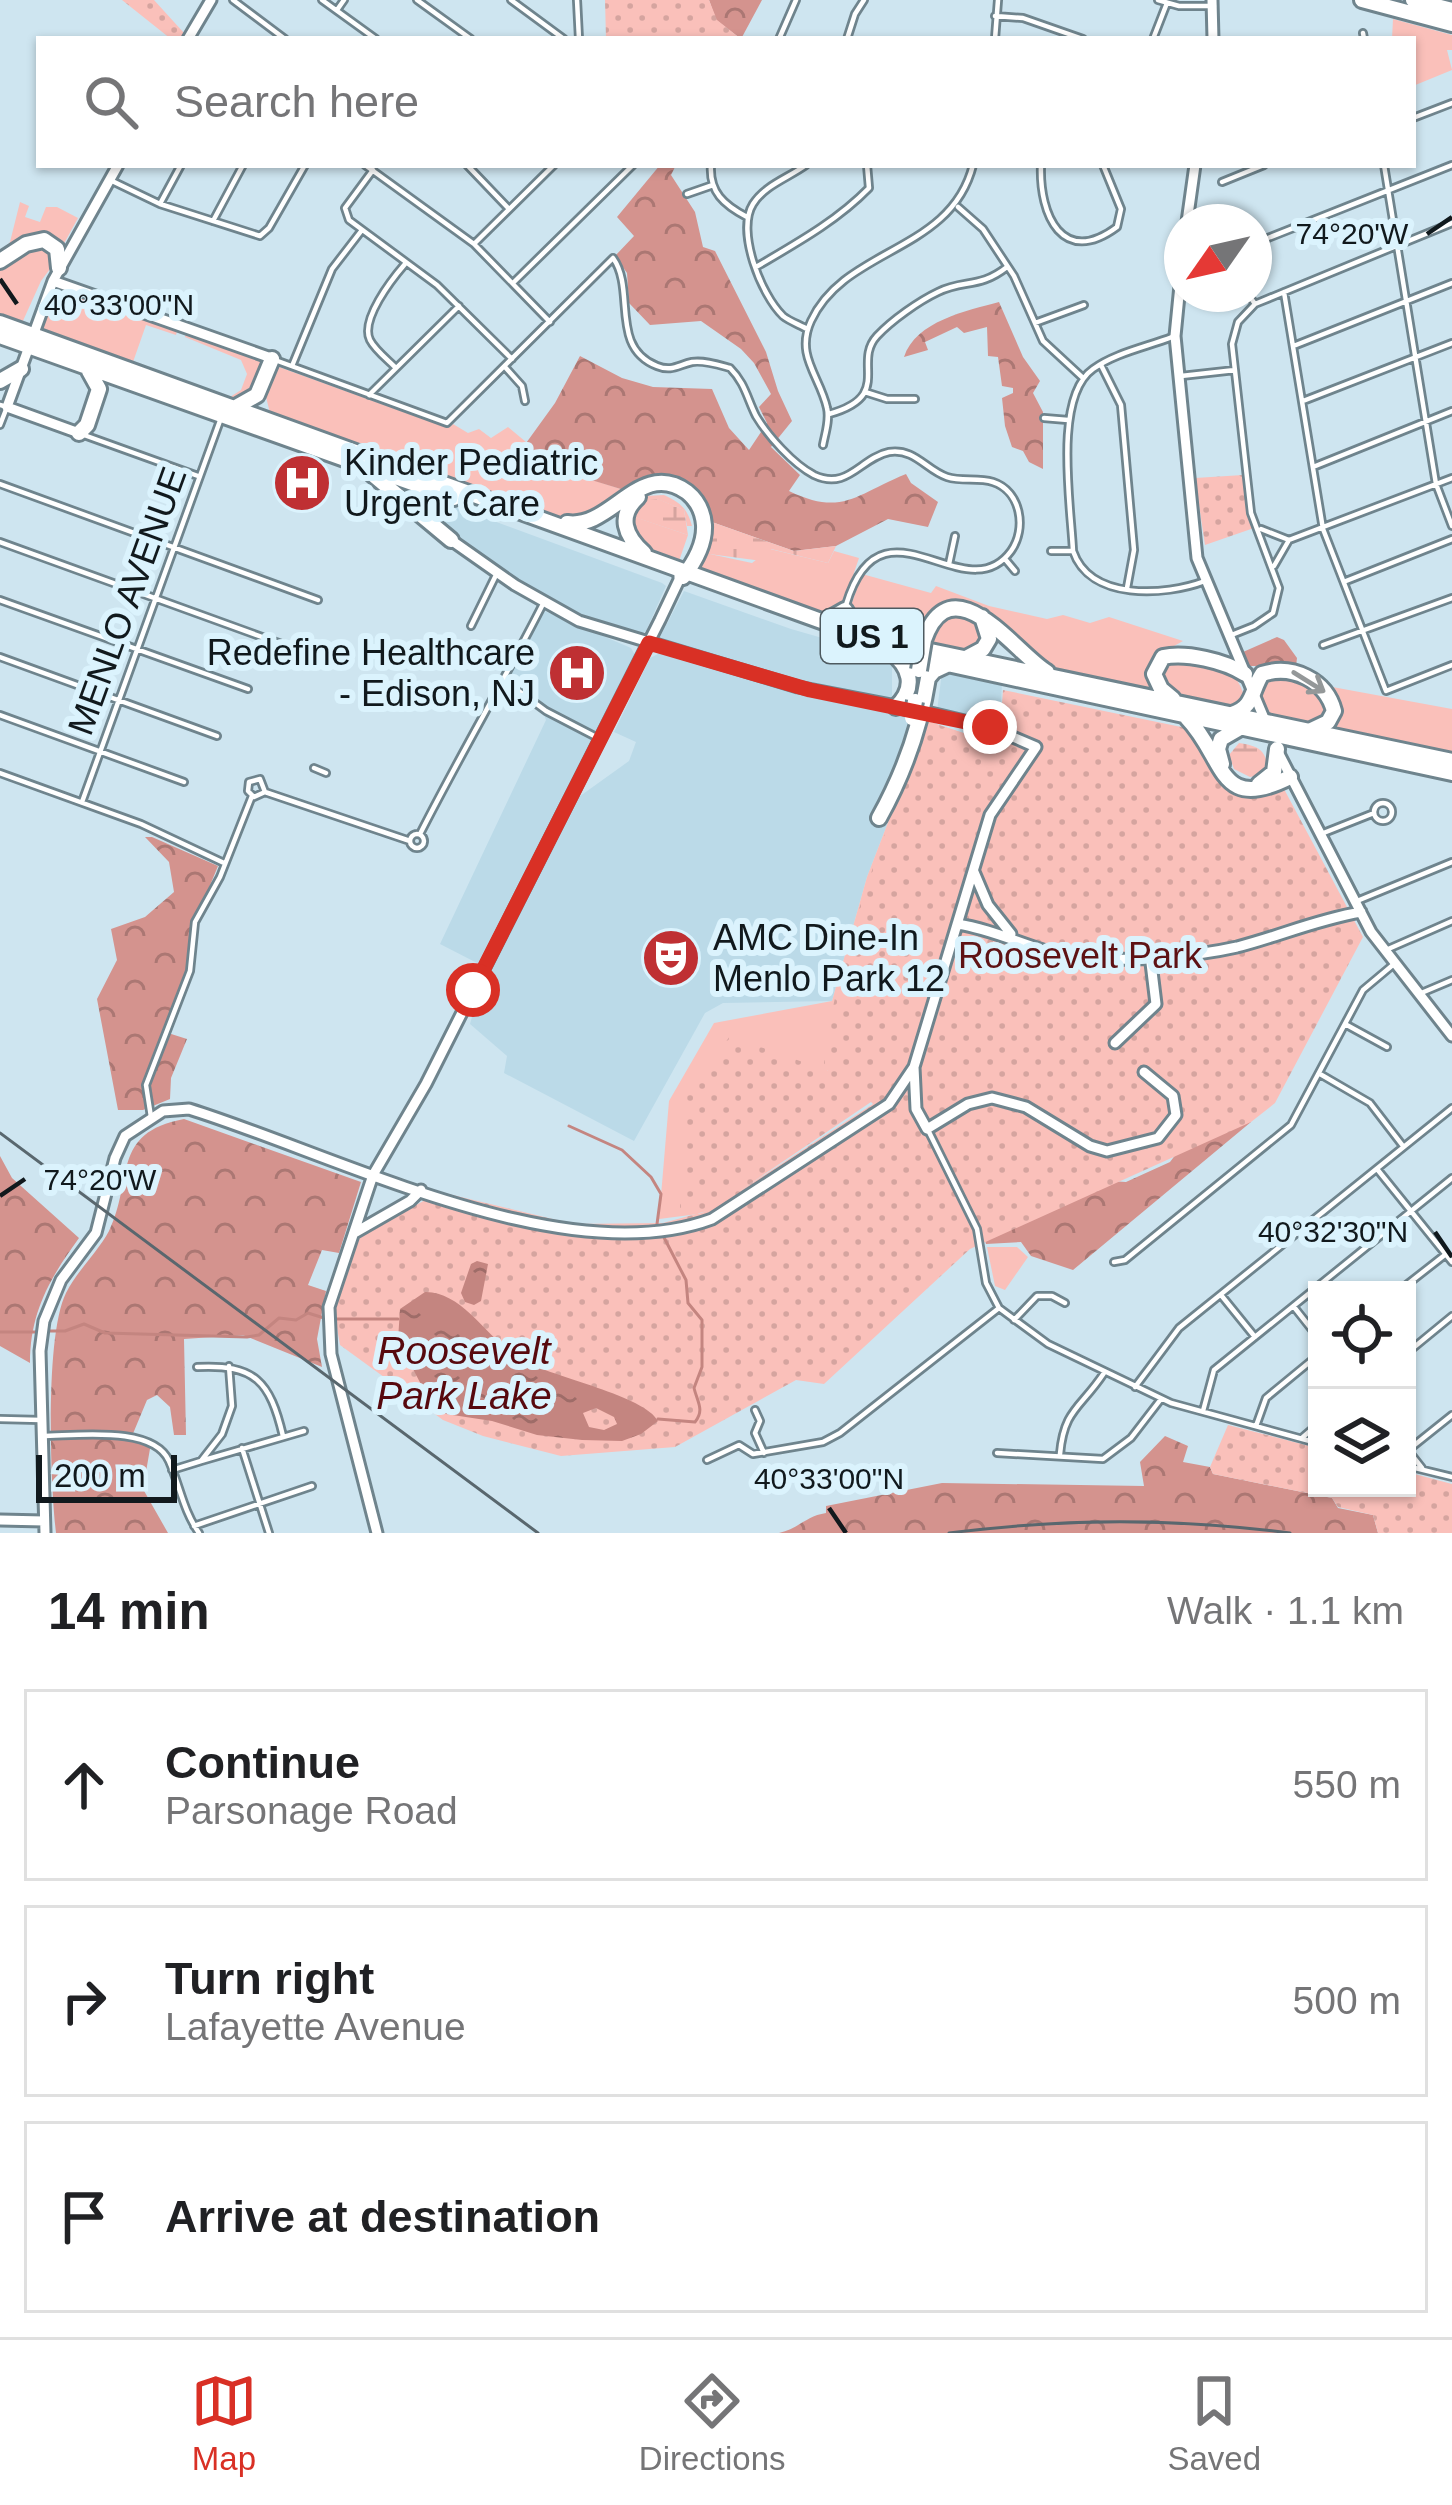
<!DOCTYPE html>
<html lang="en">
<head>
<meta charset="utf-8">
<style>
  body { margin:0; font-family:Arial,sans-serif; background:#f2f2f2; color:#202124 }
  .controls { position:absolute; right:36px; bottom:36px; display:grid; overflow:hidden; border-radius:0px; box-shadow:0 3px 9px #0004 }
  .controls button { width:108px; height:108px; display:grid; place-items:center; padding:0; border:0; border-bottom:3px solid #e0e0e0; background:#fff; color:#202124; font:60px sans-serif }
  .compass { position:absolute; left:1164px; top:204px; width:108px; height:108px; border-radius:50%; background:#fff; box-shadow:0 3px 9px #0004; rotate:236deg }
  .scale { position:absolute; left:36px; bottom:30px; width:141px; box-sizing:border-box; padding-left:12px; border:6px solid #11191d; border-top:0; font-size:33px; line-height:42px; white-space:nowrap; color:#11191d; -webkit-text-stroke:9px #dbf3fd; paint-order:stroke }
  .stop { position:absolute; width:36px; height:36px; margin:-27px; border:9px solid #d93025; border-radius:50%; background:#fff }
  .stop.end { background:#d93025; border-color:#fff; box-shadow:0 3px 12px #0008 }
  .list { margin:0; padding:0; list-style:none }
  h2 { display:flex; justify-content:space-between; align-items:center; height:156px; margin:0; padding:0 48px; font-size:51px }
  h2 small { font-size:39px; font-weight:400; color:#757577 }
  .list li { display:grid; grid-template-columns:78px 1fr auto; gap:36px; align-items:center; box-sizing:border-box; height:192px; margin:0 24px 24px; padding:0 24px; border:3px solid #e0e0e0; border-radius:0px }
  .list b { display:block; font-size:45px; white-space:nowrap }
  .list p { margin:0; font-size:39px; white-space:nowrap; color:#757577 }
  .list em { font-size:39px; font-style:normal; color:#757577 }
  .icon { flex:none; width:66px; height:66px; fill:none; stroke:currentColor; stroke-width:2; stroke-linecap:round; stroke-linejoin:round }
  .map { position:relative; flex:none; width:1452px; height:1533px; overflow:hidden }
  .search { position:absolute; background:#fff; box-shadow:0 3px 9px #0004; left:36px; right:36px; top:36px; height:132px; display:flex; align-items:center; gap:30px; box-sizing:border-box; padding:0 42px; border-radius:0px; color:#757577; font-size:45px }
  .sheet { height:804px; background:#fff }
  nav { display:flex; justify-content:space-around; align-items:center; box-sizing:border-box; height:168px; border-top:3px solid #e0e0e0; background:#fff; font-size:33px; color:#757577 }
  nav a { display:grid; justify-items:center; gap:6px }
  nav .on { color:#d93025 }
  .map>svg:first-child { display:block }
  .built { fill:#bbdae8 }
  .grass { fill:#fac0ba }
  .forest { fill:url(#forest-crowns) }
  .wetland { fill:url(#wetland-marsh) }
  .park { fill:url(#park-dots); fill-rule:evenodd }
  .water { fill:url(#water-ripples); fill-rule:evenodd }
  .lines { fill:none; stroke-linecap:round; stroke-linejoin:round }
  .stream { stroke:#c48580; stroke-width:3 }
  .street-casing { stroke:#6f848d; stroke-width:10 }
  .secondary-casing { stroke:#6f848d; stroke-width:15 }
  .highway-casing { stroke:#6f848d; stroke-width:20 }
  .street { stroke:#fff; stroke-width:4.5 }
  .secondary { stroke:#fff; stroke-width:9 }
  .highway { stroke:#fff; stroke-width:14 }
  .rail { stroke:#59676e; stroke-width:3 }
  .highway-bridge-casing { stroke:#6f848d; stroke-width:20; stroke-linecap:butt }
  .highway-bridge { stroke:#fff; stroke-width:14 }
  .oneway { stroke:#949899 }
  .route { stroke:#d93025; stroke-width:15 }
  .ticks { fill:none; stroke:#11191d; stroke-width:4.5 }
  .labels { text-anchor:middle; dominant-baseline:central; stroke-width:12; stroke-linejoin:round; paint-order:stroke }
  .shield { fill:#dbf3fd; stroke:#4e5a60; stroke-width:3 }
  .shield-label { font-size:33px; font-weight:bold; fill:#11191d }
  .poi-label { font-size:36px; fill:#11191d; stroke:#dbf3fd; text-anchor:start }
  .street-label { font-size:36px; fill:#11191d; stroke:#dbf3fd }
  .park-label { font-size:36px; fill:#5e1214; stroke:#dbf3fd }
  .water-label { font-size:39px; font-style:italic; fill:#57090e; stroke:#dbf3fd }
  .ticks-label { font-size:30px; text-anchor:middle; fill:#11191d; stroke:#dbf3fd; stroke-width:12; stroke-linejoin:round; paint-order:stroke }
</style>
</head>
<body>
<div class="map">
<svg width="1452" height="1533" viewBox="0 0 1452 1533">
  <defs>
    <pattern id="forest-crowns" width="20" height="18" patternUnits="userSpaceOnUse" patternTransform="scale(3)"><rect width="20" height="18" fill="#d4938e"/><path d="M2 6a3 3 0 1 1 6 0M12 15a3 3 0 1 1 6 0" fill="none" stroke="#ab7773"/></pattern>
    <pattern id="wetland-marsh" width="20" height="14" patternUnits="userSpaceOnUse" patternTransform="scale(3)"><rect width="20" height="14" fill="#fac0ba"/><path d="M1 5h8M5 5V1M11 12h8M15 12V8" fill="none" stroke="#d5a49f"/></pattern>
    <pattern id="park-dots" width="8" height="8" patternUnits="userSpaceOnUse" patternTransform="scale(3)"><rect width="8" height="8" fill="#fac0ba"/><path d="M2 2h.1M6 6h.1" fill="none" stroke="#d5a49f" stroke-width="1.8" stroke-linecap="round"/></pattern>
    <pattern id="water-ripples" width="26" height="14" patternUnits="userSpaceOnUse" patternTransform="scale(3)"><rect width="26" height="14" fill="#c48580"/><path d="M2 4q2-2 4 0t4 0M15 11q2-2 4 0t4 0" fill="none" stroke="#9e6c68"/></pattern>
  </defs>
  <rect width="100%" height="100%" fill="#cee5f0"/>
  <path class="built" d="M442 502 662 583 666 586 646 631 639 635 576 616 515 581 453 537 433 517Z
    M684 591 791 629 892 658V702L819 690 659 639Z
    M542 610 631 648 635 655 479 964 440 944 546 720 541 707 509 679Z
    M660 653 806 695 927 721 867 877 832 1001 723 1003 705 1013 634 1141 504 1073 507 1056 470 1024 478 995 576 799 629 761 636 742 614 732 650 658Z
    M942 672 1002 683 1000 729 937 711Z"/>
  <path class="grass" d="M1393 19 1452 35V50H1447L1452 70 1413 86V39H1392Z
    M20 202 29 206 25 217 40 222 46 207H57L78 218 61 249 49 238 0 257 10 242Z
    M29 246H50L53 265 41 281 22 323 0 316V264Z
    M76 293 177 331 176 335 146 325 133 362 43 330C47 311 55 295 76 293Z
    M186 333 261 360 264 367 254 394 240 401 227 399 241 390 247 374 241 360 185 337Z
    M279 367 448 428 453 424 468 433 479 429 491 438 508 427 526 442 517 456 624 490 604 509 565 521 270 413 266 397 275 370Z
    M664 495C681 503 687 508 692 526H687L684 510 657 499 632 516 688 535 679 561 637 543 629 511 645 496Z
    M709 521 710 554 752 563 770 549 828 563 834 551 859 558 841 611 827 614 695 566Z
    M862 574 931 593 936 586 989 606 1047 619 1063 615 1090 623 1109 617 1183 641 1158 655 1156 690 1040 665 985 612 953 605 919 640C894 636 868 630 848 614Z
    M958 616 981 622 984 644 968 651 928 643 943 619Z
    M1171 657C1206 664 1235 659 1245 699L1238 707C1207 706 1179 699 1157 678Z
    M1269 673 1302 677 1333 710 1317 725 1271 715 1259 693Z
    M1327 686 1452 709V755L1328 728 1337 719 1339 706Z
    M927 721 1000 745 827 1072 698 1214 659 1219 669 1101 714 1023 832 1001 867 877Z
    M987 1247H1017L1028 1257 1005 1290 995 1286Z"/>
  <path class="forest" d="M709 0H762L741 39 716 20Z
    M660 165H676L671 175 695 212 703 247 715 251 766 352 778 391 792 421 771 447 800 475 789 491C843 517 856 494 906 474L911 483 938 502 928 527 888 519 836 546 794 551 709 521 699 498 652 479 624 490 516 457 555 403 580 356 622 378 653 387 712 389 729 428 749 450 767 423 759 407 771 394 754 363 741 349 701 321 650 325 629 303 627 273 615 256 634 236 617 217Z
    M999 302 1023 357 1040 381 1033 393 1043 412V469L1029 462 1023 451 1012 447 1005 426 1002 398 1013 393V388L1002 386 998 357 988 356 987 327 964 333 957 327 925 342 928 350 904 357C916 321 966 311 999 302Z
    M1277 637 1284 640 1297 658 1296 666H1248L1243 652Z
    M145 837H152L218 866 194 924 191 970 168 1033 187 1039 171 1078 170 1099 143 1110H118L97 999 117 960 111 929 145 917 174 892 169 862Z
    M1247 1116 1251 1122 1073 1270 1031 1256 1021 1242 986 1244 982 1229 1079 1179 1126 1182 1170 1162 1201 1121Z
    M184 1119 361 1182 339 1253 322 1250 308 1285 326 1291 317 1339 322 1367 243 1335 184 1339 186 1435H174L170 1407 157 1395 147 1400 132 1436 151 1443 143 1489 168 1533H56C50 1482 45 1335 66 1293 77 1271 97 1253 109 1231 134 1180 110 1133 184 1119Z
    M0 1156 12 1178 79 1238C50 1278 30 1312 30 1363L0 1346Z
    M1165 1436 1188 1446 1183 1462 1210 1467 1213 1474 1332 1498 1338 1508 1373 1515 1378 1533H779C798 1529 806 1516 826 1513V1506L942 1483 1144 1486 1140 1462Z"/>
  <path class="wetland" d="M658 499 684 510 688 535 631 516 642 501Z
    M709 521 794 551 836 546 828 563 771 549 769 562 709 554Z
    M1239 743C1257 746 1264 748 1268 766L1261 775 1250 777 1234 769 1229 755Z"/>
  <path class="park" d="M122 0H154L184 33 181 39H171Z
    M605 0H709L717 20 741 39H606Z
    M1243 475 1247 512 1254 528 1205 545 1195 478Z
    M1003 690 1191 729C1204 756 1219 795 1256 795 1265 795 1274 790 1284 789L1363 937 1275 1103 1251 1122 970 1249 824 1384 796 1380 675 1447 561 1456 483 1436 443 1420 340 1345 333 1305 359 1236 440 1192 573 1224 663 1223 707 1211 698 1214 680 1208 685 1099 730 1036 828 1071 824 1064C838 943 886 835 927 721L999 745ZM871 1102 873 1104 735 1194Z
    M1228 1425 1317 1448V1488H1407V1472L1452 1484V1533H1378L1373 1515 1338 1507 1332 1498 1213 1474 1210 1467Z"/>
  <path class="water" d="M477 1261 488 1264 481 1301 474 1305 465 1302 461 1293 471 1264Z
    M425 1292C464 1291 491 1344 523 1361 554 1377 645 1396 658 1421L641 1434 622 1441 582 1440 537 1435 492 1421 446 1414 427 1396 398 1340 400 1309ZM596 1408 614 1417 617 1424 604 1430 589 1427 583 1413Z"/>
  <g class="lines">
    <path class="stream" d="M569 1126 622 1150 651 1177 661 1194 657 1224 686 1280 688 1303 702 1320V1367L694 1388C697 1401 705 1410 695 1422L658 1419
      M334 1319H398
      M47 1331H65L84 1324 105 1333 247 1337 259 1335 279 1318 296 1320 308 1313 324 1318
      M0 1332H38"/>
    <g class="street-casing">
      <path id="street" d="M233 0 285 39
        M322 0 376 39
        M417 0 471 39
        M511 0 564 39
        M577 0 579 39
        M1158 0 1179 6H1214
        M337 10 344 0
        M995 16 1023 18 1083 39
        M1363 33 1364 39
        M779 39 796 0
        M847 39 855 14 864 0
        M995 39 998 0
        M1153 39 1167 3
        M1413 118 1452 103
        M365 165 474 244 550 322
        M467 165 509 209
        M711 165C709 192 724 205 747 217
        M806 165C788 178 765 185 753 204 736 231 761 295 783 316 789 321 800 325 807 329
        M1041 165C1039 216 1063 267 1117 227L1121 209 1103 165
        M1384 165 1436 484 1452 526
        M373 170 345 208 349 220 437 285 512 359
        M110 180 160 204 260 236 269 228 305 165
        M1222 182 1264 165
        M687 194 713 185
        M161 202 181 165
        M958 207 983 229 1014 276 1043 341 1083 378
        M213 221 243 165
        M1268 238 1452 165
        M474 244 554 165
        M756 267C795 244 837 221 869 188L867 165
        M513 283 633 165
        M1284 292 1323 529 1386 691 1452 665
        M1248 294 1255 304
        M1035 323 1084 305
        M1172 337C1146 347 1115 353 1093 369 1053 397 1071 506 1073 551 1090 601 1165 596 1205 581
        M1296 345 1452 283
        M275 360 447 423 613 258C636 290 609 347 657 366 672 372 678 365 692 362 704 360 719 365 730 368 745 383 747 398 756 416 768 436 793 464 814 475 848 491 860 458 889 452 915 448 926 470 947 477 962 482 978 477 993 482 1021 491 1027 529 1011 551 965 614 881 487 846 605
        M1101 365 1121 405 1134 550 1127 588
        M292 366 332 269 362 230
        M505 367 522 386 525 401
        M396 368C388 360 375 350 370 340 360 320 392 279 405 264
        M1181 376 1235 370
        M865 392 887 399H915
        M369 395 459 306
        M1303 401 1452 343
        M0 405 7 407 0 425
        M829 414C894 396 852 363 877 336 892 320 919 301 938 292 964 279 979 289 1007 267
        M1044 418 1068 420
        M84 435 198 476
        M823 445C825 434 830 420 827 408 820 376 795 356 811 321 845 247 951 253 973 165
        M1313 467 1452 411
        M0 484 318 600
        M1261 529 1289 540
        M0 542 287 646
        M1051 551H1073
        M1005 559 1015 571
        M949 564 955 536
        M1274 566 1289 540 1452 478
        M1346 581 1452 539
        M0 600 248 689
        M471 626 497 573
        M1229 636 1254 626 1273 613 1279 588 1251 513 1232 344 1238 322 1255 304 1452 223
        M1323 645 1452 598
        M0 657 217 736
        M504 680 546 711 600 739
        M0 715 184 782
        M314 768 326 773
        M0 773 141 824 224 863
        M265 792 260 779 249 782 248 791 254 797 265 792 410 841
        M82 802 221 418
        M1374 812a9 9 0 1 1 18 0a9 9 0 1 1-18 0Z
        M420 834C460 755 504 681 544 602
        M1321 834 1374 813
        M410 841a7 7 0 1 1 14 0a7 7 0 1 1-14 0Z
        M1357 901 1452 862
        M1386 950 1452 921
        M1419 994 1452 980
        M1345 1024 1387 1047
        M1320 1074 1370 1103 1403 1146
        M151 1117 146 1085 190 971 195 922 220 877 252 796
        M929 1132 977 1229 986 1283 999 1308 1048 1344 1171 1403 1317 1443
        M1377 1169 1452 1262
        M1114 1262 1125 1260 1291 1125 1363 990 1394 964
        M1400 1290 1446 1254
        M1221 1295 1255 1337
        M1294 1307 1317 1336
        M1014 1320 1037 1296H1052L1065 1303
        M1407 1353 1452 1316
        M197 1367C255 1364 270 1381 283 1436
        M1135 1387 1179 1328 1452 1108
        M755 1410 760 1421 755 1433 764 1453
        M1203 1411 1214 1370 1452 1178
        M0 1419 41 1420
        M1256 1426 1266 1398 1317 1356
        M42 1436C76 1436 153 1425 169 1461 180 1486 183 1510 199 1533
        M1303 1437 1317 1425
        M242 1448 269 1533
        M1407 1449 1422 1468
        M1407 1451 1452 1415
        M997 1453 1103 1459 1131 1438 1161 1399
        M1060 1454C1064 1409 1081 1408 1104 1373
        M707 1460 739 1445 753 1454 823 1442 840 1433 999 1308
        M201 1461 304 1431
        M1407 1466 1452 1477
        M172 1470 201 1461 222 1434 232 1406 229 1366
        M194 1526 312 1486"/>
    </g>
    <g class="secondary-casing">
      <path id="secondary" d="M1212 0 1213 39
        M188 39 211 0
        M1187 222 1195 165
        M1182 265 1175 336 1197 558 1266 723
        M53 281 274 359
        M79 433 7 407 53 281 118 165
        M451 540 515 585 579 621 798 687 902 707
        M1277 750 1371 932 1452 1036
        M974 872 988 905 1011 934
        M957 924C1000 930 1038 954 1081 958 1125 962 1193 957 1237 947 1280 936 1315 920 1361 912
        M1115 1043 1156 1004 1150 955
        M914 1067 916 1109 927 1129 968 1104 992 1098 1026 1107 1090 1146 1107 1151 1158 1138 1176 1115 1173 1096 1144 1072
        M356 1232 410 1201 421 1190
        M0 1520 44 1521
        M45 1533 40 1351 44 1321 61 1280 96 1233 115 1158 125 1136 163 1111 189 1109C334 1154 564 1274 712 1219L889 1104 914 1067 990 815 1036 747 990 727 918 710
        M377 1533 331 1354 329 1307 373 1175 426 1084 660 620 679 580V570"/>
    </g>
    <g class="highway-casing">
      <path id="highway" d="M1362 0 1452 24
        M1413 0 1452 10
        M0 261 26 244 44 240 57 249 59 268
        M0 323 824 622 921 649 1452 761
        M0 336 454 498
        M0 381 21 369
        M234 408 257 395 272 359
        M79 433 87 425 99 389 89 371
        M372 474 451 540
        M638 497C617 516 625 536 644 553
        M567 523C611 530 640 458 687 492 697 500 703 512 704 525 705 544 694 563 683 577
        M824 622 845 610 856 629
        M924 640C952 560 1017 655 1047 672
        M890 651C910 667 917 687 896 707
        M966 658 983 649 989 639 982 617
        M929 660 1452 773
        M1173 699 1161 689 1154 674 1163 657C1186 652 1225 661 1245 674
        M1232 714C1254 707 1251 691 1262 674 1292 664 1326 680 1334 711L1328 722 1309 731
        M1187 718C1226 758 1217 814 1290 777
        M1222 764 1218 749 1221 739 1240 728
        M1259 784 1274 772 1277 749
        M879 818C904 773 920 729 928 678L934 671 949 664"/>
    </g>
    <use href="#street" class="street"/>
    <use href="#secondary" class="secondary"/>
    <use href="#highway" class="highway"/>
    <path class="rail" d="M0 1133 538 1533
      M949 1533C1068 1518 1172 1518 1290 1533"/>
    <g class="highway-bridge-casing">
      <path id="highway-bridge" d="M919 670 924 640
        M912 718 915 701"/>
    </g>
    <use href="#highway-bridge" class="highway-bridge"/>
  </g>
  <defs><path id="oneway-shaft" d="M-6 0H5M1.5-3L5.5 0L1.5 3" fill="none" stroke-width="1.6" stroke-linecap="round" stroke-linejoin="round" transform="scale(3)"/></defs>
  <use class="oneway" href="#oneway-shaft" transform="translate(1309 682) rotate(32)"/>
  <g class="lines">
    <path class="route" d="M473 990 649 643 810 690 990 727"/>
  </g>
  <path class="ticks" d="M1427 234 1452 217M0 279 17 304M0 1196 25 1179M1435 1232 1452 1257M829 1508 846 1533"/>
  <defs>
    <g id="hospital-disc" transform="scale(3)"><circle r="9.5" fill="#bf3033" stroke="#dbf3fd"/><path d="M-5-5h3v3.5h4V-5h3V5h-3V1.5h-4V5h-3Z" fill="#fff"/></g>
    <g id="theatre-disc" transform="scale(3)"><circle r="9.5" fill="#bf3033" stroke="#dbf3fd"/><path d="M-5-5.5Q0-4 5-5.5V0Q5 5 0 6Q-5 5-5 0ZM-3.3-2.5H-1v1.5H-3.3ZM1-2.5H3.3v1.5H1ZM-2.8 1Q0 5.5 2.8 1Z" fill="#fff"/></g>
  </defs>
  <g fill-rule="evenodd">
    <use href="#hospital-disc" x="302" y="483"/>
    <use href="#hospital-disc" x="577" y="673"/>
    <use href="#theatre-disc" x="671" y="958"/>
  </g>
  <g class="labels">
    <rect class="shield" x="821" y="609" width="102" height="54" rx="9"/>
    <g class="shield-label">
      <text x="872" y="636">US 1</text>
    </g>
    <g class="poi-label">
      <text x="344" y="462">Kinder Pediatric<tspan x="344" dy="41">Urgent Care</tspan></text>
      <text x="535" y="652" text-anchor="end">Redefine Healthcare<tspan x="535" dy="41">- Edison, NJ</tspan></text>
      <text x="713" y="937">AMC Dine-In<tspan x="713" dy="41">Menlo Park 12</tspan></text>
    </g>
    <g class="street-label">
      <text transform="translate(127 601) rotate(-70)">MENLO AVENUE</text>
    </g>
    <g class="park-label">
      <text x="1080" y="955">Roosevelt Park</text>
    </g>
    <g class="water-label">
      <text x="464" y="1350">Roosevelt<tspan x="464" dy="45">Park Lake</tspan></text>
    </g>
  </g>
  <g class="ticks-label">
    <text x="1352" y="244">74°20'W</text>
    <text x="119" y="315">40°33'00"N</text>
    <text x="100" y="1190">74°20'W</text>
    <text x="1333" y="1242">40°32'30"N</text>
    <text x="829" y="1489">40°33'00"N</text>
  </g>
</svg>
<div class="controls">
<button><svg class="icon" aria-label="locate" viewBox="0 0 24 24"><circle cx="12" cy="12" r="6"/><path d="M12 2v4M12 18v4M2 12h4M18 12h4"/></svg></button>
<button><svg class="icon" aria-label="layers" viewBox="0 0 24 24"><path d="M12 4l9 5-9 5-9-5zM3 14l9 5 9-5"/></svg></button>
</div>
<svg class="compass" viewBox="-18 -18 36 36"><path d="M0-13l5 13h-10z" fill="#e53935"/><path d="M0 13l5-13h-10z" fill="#757577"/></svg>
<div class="scale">200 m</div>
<div class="stop" style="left:473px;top:990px"></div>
<div class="stop end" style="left:990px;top:727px"></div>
<div class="search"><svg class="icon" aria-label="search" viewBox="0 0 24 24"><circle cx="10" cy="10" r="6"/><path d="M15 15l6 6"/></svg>Search here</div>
</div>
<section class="sheet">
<h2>14 min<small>Walk · 1.1 km</small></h2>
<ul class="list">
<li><svg class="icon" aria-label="ahead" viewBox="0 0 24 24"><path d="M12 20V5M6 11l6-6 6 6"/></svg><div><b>Continue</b><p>Parsonage Road</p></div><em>550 m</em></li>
<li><svg class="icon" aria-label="right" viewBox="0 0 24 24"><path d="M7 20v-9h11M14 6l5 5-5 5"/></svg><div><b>Turn right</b><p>Lafayette Avenue</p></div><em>500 m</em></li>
<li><svg class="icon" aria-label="arrive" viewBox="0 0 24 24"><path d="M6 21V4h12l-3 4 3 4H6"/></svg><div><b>Arrive at destination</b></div></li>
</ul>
</section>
<nav>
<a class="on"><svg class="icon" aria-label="map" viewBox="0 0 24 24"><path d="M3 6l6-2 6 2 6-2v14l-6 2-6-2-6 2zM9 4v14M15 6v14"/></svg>Map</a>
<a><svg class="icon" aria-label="directions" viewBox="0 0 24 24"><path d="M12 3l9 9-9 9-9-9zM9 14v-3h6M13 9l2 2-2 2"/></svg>Directions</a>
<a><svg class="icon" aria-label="saved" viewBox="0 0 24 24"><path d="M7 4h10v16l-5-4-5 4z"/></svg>Saved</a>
</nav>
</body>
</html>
